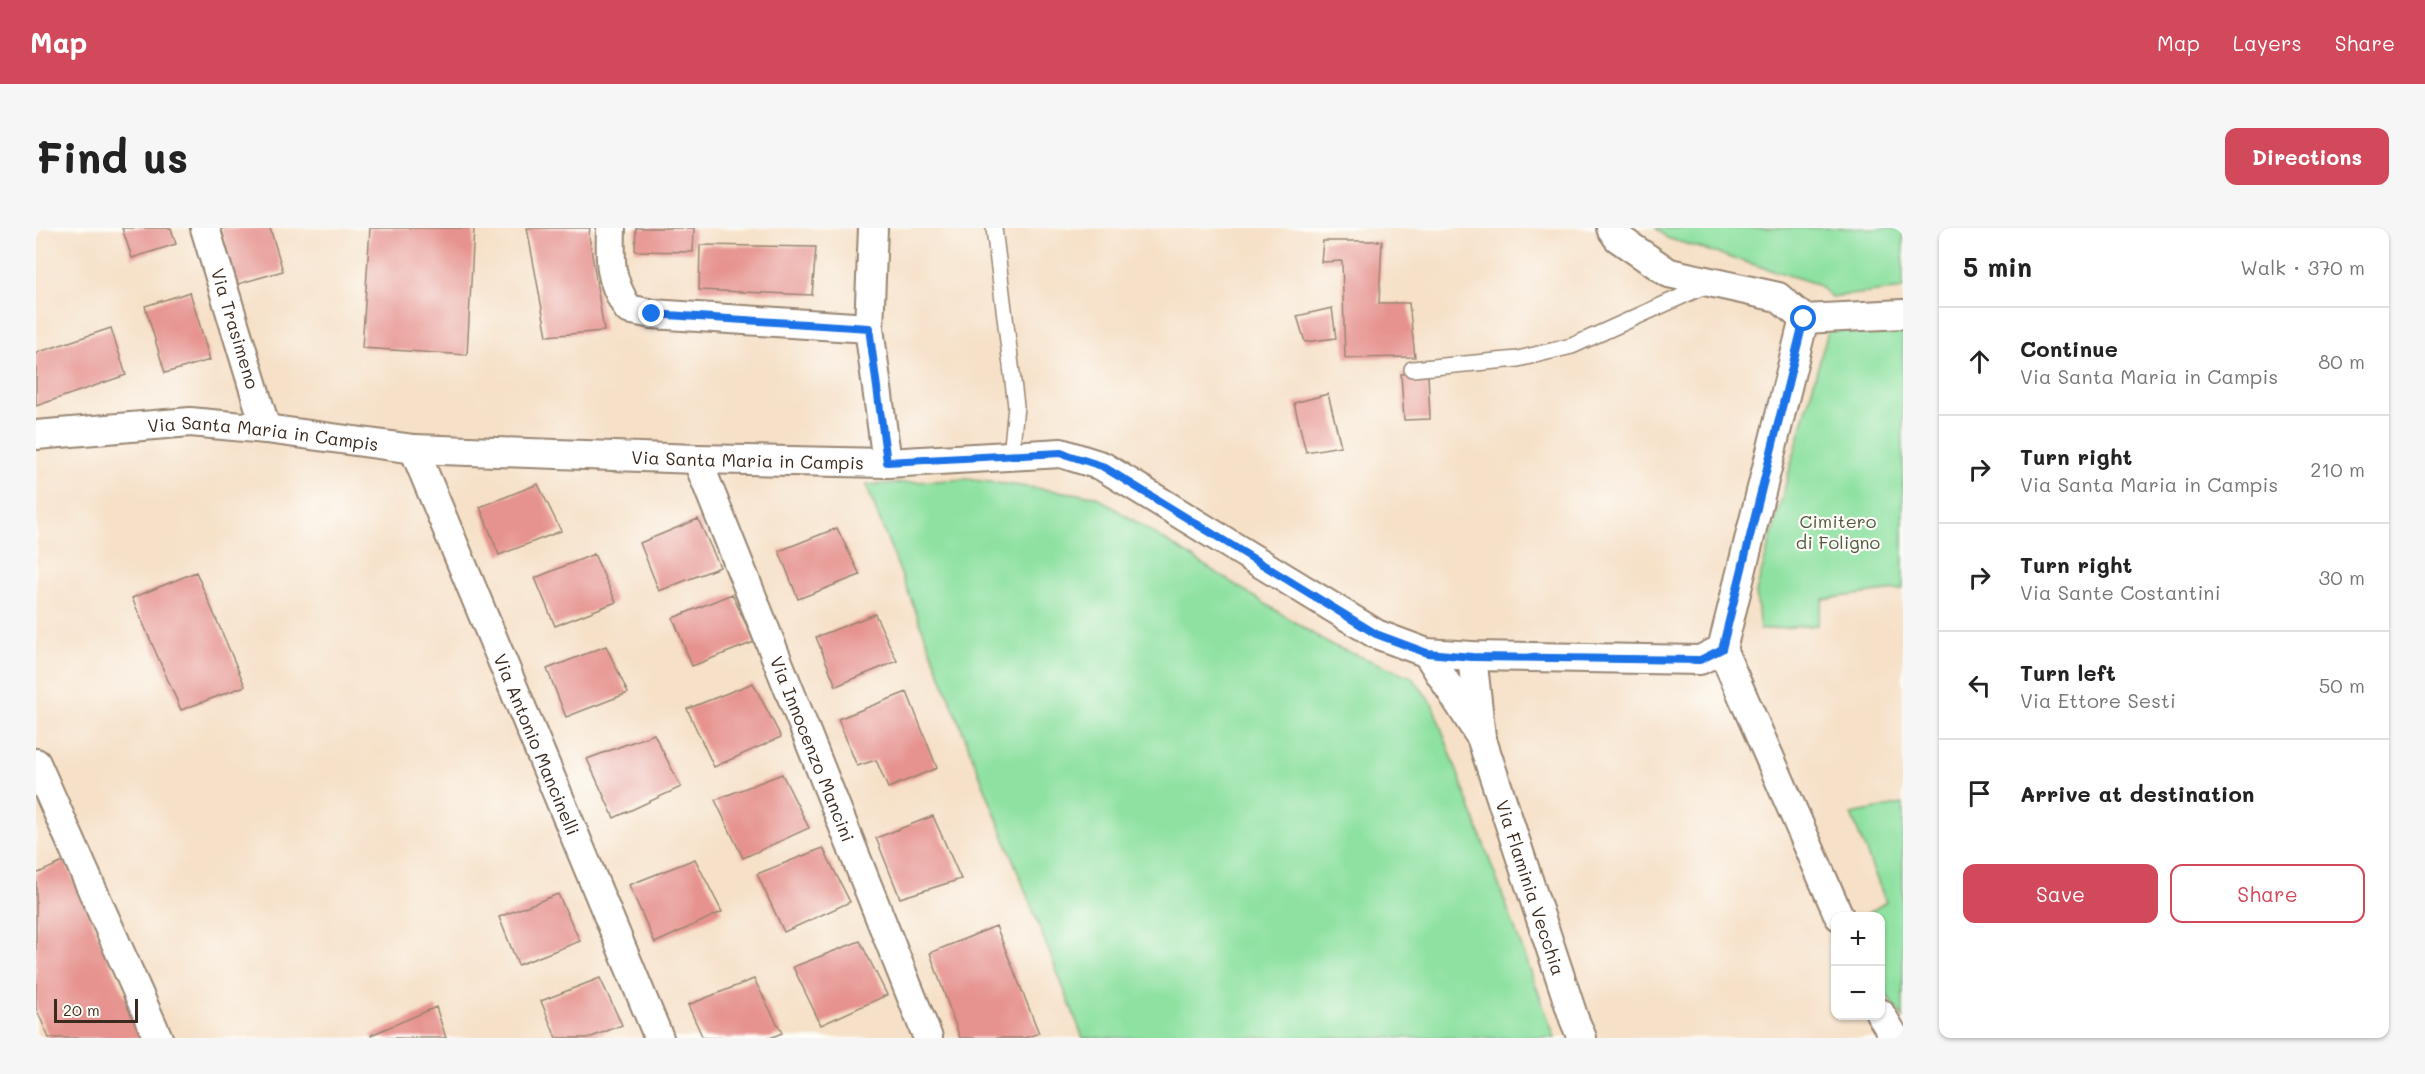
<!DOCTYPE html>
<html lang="en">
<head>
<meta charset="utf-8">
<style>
  body { margin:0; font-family:Mali,sans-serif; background:#f6f6f6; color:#222 }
  .controls { position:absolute; right:18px; bottom:18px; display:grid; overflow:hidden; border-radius:12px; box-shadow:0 2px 4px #0004 }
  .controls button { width:54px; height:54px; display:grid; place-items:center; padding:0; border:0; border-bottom:2px solid #e0e0e0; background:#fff; color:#222; font:30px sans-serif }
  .scale { position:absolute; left:18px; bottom:15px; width:84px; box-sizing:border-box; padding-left:6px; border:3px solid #3b2a1e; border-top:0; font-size:16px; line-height:21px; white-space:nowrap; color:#3b2a1e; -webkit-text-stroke:4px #fdfcf7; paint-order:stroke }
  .stop { position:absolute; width:18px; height:18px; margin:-14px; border:4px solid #1a73e8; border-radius:50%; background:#fff }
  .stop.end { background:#1a73e8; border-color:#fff; box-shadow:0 2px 6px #0008 }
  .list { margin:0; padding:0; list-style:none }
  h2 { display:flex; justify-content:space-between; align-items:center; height:78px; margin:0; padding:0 24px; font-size:26px }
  h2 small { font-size:20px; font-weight:400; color:#767676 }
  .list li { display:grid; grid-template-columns:39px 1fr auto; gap:18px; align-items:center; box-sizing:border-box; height:108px; padding:0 24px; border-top:2px solid #e0e0e0 }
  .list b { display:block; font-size:22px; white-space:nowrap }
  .list p { margin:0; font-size:20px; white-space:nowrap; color:#767676 }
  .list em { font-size:20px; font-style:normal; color:#767676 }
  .actions { display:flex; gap:12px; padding:18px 24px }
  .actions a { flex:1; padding:14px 0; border:2px solid #d1495b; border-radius:12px; text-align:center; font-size:21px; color:#d1495b }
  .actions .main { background:#d1495b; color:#fff }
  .icon { flex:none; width:33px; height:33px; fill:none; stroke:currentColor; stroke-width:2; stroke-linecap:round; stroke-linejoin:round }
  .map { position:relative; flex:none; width:1867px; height:810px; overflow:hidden; border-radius:12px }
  header { display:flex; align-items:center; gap:36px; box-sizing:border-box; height:84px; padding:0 30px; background:#d1495b; color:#fff }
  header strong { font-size:28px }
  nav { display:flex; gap:33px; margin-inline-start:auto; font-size:21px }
  .intro { display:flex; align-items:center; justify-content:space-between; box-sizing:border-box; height:144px; padding:0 36px }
  h1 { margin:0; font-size:42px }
  .button { padding:15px 27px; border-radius:12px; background:#d1495b; color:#fff; font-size:21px; font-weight:700 }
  main { display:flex; gap:36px; padding:0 36px }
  aside { flex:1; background:#fff; border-radius:12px; box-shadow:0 2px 4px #0004 }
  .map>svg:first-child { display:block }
  .green { fill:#8ee1a1; stroke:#648660; stroke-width:1.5 }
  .building { fill:#e6928e }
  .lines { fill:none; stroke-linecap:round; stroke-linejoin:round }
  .service-casing { stroke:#988572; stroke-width:18 }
  .minor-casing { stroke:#988572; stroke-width:32 }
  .service { stroke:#fff; stroke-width:15 }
  .minor { stroke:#fff; stroke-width:28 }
  .route { stroke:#1a73e8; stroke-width:8 }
  .labels { text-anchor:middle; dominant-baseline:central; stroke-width:4.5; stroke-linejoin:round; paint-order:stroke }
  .street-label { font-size:18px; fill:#3b2a1e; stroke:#fdfcf7 }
  .park-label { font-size:18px; fill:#50583f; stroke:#fdfcf7 }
</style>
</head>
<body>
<header>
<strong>Map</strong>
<nav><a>Map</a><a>Layers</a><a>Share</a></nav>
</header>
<div class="intro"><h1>Find us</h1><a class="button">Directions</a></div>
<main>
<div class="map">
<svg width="1867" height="810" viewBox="0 0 1867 810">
  <rect width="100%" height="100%" fill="#fdfcf7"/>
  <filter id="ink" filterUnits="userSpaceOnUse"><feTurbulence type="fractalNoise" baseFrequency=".0167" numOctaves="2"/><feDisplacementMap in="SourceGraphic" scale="12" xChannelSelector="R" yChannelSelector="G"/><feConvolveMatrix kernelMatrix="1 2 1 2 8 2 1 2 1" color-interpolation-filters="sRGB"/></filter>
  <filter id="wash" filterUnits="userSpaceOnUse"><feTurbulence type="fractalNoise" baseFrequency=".008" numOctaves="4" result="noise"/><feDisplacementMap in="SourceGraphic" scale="24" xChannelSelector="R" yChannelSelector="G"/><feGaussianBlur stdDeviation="1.35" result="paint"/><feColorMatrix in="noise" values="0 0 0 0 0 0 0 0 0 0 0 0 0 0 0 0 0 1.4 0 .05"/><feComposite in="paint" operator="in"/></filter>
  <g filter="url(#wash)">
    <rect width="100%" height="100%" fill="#f6e0c7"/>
    <path class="green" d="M1620 0H1867V61L1795 69 1781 56 1631 10Z
      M1867 98V361L1787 371 1781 397 1724 402 1720 364 1793 99Z
      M931 251 1059 268 1293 416 1376 449 1396 475 1519 810H1047L830 257Z
      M1867 576V790L1845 759 1844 688H1828L1850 674 1815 586Z"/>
    <g id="blocks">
      <path class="building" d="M86 0H135L140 16 96 30Z
        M185 0H234L247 43 202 56Z
        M334 0H438L431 127 326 120Z
        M491 0H554L553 7 568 103 511 108Z
        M600 0H658L657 24 599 23Z
        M1287 13H1346L1343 75H1373L1379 129 1309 130 1306 33 1285 34Z
        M664 17 780 19 776 67 663 62Z
        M154 64 174 132 129 145 109 78Z
        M1296 80 1300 110 1269 114 1261 88Z
        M75 100 90 147 0 178V125Z
        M1365 146H1392L1394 191 1368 192Z
        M1292 166 1305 218 1270 224 1258 175Z
        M502 256 525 303 463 327 444 279Z
        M662 291 684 339 623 363 604 315Z
        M801 300 824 347 762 371 743 323Z
        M558 326 580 374 519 398 499 350Z
        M160 344 209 458 145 482 96 370Z
        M696 366 718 414 656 438 637 390Z
        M839 386 861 433 800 458 780 409Z
        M570 418 592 465 530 489 511 441Z
        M717 455 745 509 678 539 651 481Z
        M871 464 901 540 852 560 840 532 821 538 802 491Z
        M618 506 645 559 578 590 551 531Z
        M746 546 773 600 707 630 679 572Z
        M897 588 925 651 864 670 840 610Z
        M787 620 814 674 748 704 721 646Z
        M659 631 686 684 619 715 593 657Z
        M29 633 108 810H13L0 780V646Z
        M522 666 544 713 482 737 463 689Z
        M960 698 1003 805 989 810H924L894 725Z
        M824 713 851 767 785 797 757 739Z
        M564 750 586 797 553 810H520L505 773Z
        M718 751 746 805 734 810H667L652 777Z
        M400 779 410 810H336L335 807Z"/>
    </g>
  </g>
  <g filter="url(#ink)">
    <use href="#blocks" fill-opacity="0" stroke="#988572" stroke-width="1.5"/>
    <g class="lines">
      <g class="service-casing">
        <path id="service" d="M958 0 980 178 975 228
          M1376 141 1482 131 1536 118 1673 56"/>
      </g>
      <g class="minor-casing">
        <g id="minor">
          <path id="s1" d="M169 0 230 201"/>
          <path d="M575 0C574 35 573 50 592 81L616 86 833 100"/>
          <path d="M837 0 833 100 851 235"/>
          <path d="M1575 0 1582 10 1633 45 1742 69 1768 91"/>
          <path id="s2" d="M0 207 154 194 230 201 378 221 661 231 851 235 1025 225 1066 238 1340 406 1391 425 1436 428 1664 432 1686 421 1768 91 1867 86"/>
          <path id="s3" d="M378 221 623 810"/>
          <path id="s4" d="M661 231 892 810"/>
          <path d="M1686 421 1803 688"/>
          <path d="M1391 425 1442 505"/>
          <path id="s5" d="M1436 428 1445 509 1538 791 1546 810"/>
          <path d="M0 535 122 810"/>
          <path d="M1844 785 1859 810"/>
        </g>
      </g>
      <use href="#service" class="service"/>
      <use href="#minor" class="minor"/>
    </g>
  </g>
  <g class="lines" filter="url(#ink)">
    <path class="route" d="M616 86 833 100 851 234 1025 225 1066 238 1340 406 1391 425 1436 429 1664 432 1686 421 1768 91"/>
  </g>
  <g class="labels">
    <g class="street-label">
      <text stroke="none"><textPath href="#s1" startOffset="105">Via Trasimeno</textPath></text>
      <text stroke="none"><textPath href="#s2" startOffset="228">Via Santa Maria in Campis</textPath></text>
      <text stroke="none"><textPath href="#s2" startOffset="714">Via Santa Maria in Campis</textPath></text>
      <text stroke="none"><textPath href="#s3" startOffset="320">Via Antonio Mancinelli</textPath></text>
      <text stroke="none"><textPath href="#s4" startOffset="312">Via Innocenzo Mancini</textPath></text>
      <text stroke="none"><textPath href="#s5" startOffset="240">Via Flaminia Vecchia</textPath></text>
    </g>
    <g class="park-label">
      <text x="1802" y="293">Cimitero<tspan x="1802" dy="21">di Foligno</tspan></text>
    </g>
  </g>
</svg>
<div class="controls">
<button>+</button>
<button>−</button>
</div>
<div class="scale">20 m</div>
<div class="stop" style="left:1768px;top:91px"></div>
<div class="stop end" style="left:616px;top:86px"></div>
</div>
<aside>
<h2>5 min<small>Walk · 370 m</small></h2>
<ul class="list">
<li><svg class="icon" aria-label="ahead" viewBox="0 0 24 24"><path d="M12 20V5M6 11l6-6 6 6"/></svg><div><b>Continue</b><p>Via Santa Maria in Campis</p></div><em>80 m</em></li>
<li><svg class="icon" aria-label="right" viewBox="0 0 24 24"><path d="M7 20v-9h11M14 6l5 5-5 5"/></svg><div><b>Turn right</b><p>Via Santa Maria in Campis</p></div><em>210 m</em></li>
<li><svg class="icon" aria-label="right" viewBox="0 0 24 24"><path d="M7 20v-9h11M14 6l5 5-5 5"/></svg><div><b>Turn right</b><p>Via Sante Costantini</p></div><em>30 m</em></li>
<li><svg class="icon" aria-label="left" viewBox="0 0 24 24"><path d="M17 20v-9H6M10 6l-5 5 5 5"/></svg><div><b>Turn left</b><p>Via Ettore Sesti</p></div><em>50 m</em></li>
<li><svg class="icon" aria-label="arrive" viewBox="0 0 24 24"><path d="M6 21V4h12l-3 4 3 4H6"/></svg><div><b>Arrive at destination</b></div></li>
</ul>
<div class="actions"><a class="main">Save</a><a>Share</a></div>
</aside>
</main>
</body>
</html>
